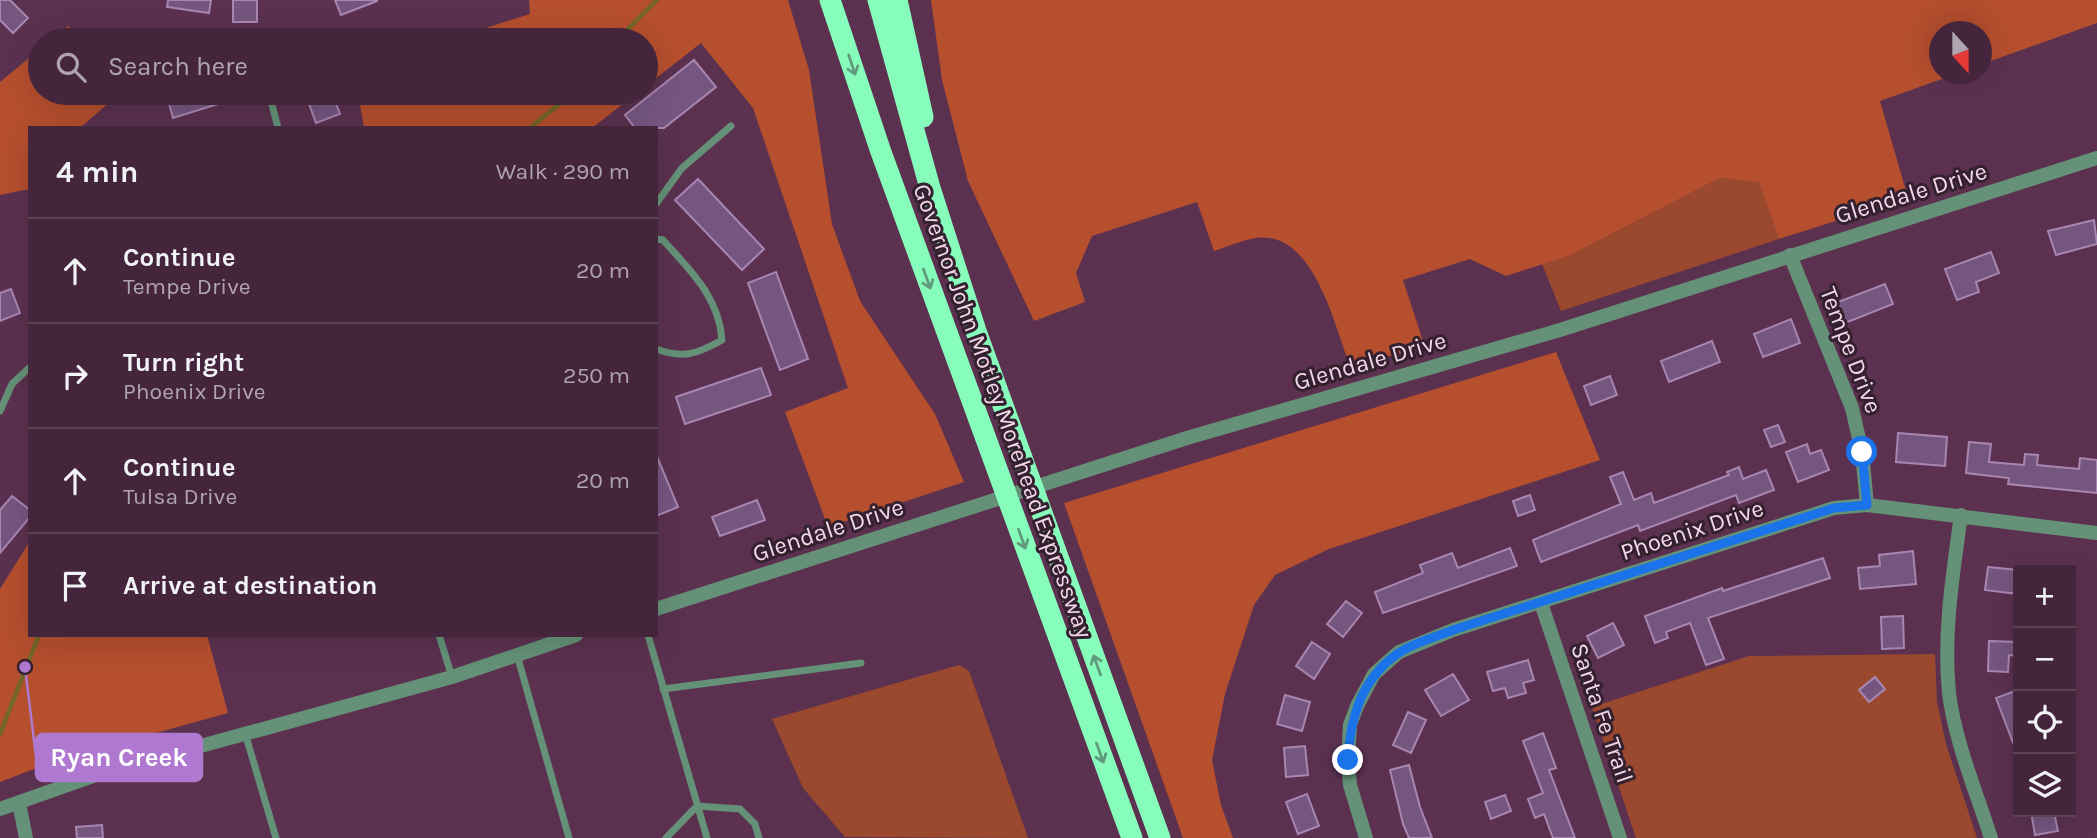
<!DOCTYPE html>
<html lang="en">
<head>
<meta charset="utf-8">
<style>
  body { margin:0; font-family:Karla,sans-serif; background:#4e3146; color:#f1f3f6 }
  .controls { position:absolute; right:21px; bottom:21px; display:grid; overflow:hidden; border-radius:0px; box-shadow:0 7px 28px #0002 }
  .controls button { width:63px; height:63px; display:grid; place-items:center; padding:0; border:0; border-bottom:2px solid #5c4255; background:#44253b; color:#f1f3f6; font:35px sans-serif }
  .compass { position:absolute; left:1929px; top:21px; width:63px; height:63px; border-radius:50%; background:#44253b; box-shadow:0 7px 28px #0002; rotate:159deg }
  .stop { position:absolute; width:21px; height:21px; margin:-16px; border:5px solid #1a73e8; border-radius:50%; background:#fff }
  .stop.end { background:#1a73e8; border-color:#fff; box-shadow:0 2px 7px #0008 }
  .list { margin:0; padding:0; list-style:none }
  h2 { display:flex; justify-content:space-between; align-items:center; height:91px; margin:0; padding:0 28px; font-size:30px }
  h2 small { font-size:23px; font-weight:400; color:#afa5af }
  .list li { display:grid; grid-template-columns:46px 1fr auto; gap:21px; align-items:center; box-sizing:border-box; height:105px; padding:0 28px; border-top:2px solid #5c4255 }
  .list b { display:block; font-size:26px; white-space:nowrap }
  .list p { margin:0; font-size:23px; white-space:nowrap; color:#afa5af }
  .list em { font-size:23px; font-style:normal; color:#afa5af }
  .icon { flex:none; width:38px; height:38px; fill:none; stroke:currentColor; stroke-width:2; stroke-linecap:round; stroke-linejoin:round }
  .map { position:relative; flex:none; width:2097px; height:838px; overflow:hidden }
  .search { position:absolute; background:#44253b; box-shadow:0 7px 28px #0002; left:28px; top:28px; width:630px; height:77px; display:flex; align-items:center; gap:18px; box-sizing:border-box; padding:0 24px; border-radius:38px; color:#afa5af; font-size:26px }
  .panel { position:absolute; background:#44253b; box-shadow:0 7px 28px #0002; left:28px; top:126px; width:630px; height:511px; border-radius:0px }
  .map>svg:first-child { display:block }
  .green { fill:#9a492f }
  .forest { fill:#b54f2e }
  .lines { fill:none; stroke-linecap:round; stroke-linejoin:round }
  .stream { stroke:#736626; stroke-width:4.5 }
  .building { fill:#75567f; stroke:#a886b2; stroke-width:2 }
  .service { stroke:#649177; stroke-width:7 }
  .minor { stroke:#649177; stroke-width:14 }
  .tertiary { stroke:#649177; stroke-width:14 }
  .motorway { stroke:#87fdbc; stroke-width:21 }
  .oneway { stroke:#629a7d }
  .route { stroke:#1a73e8; stroke-width:9 }
  .labels { text-anchor:middle; dominant-baseline:central; stroke-width:6; stroke-linejoin:round; paint-order:stroke }
  .street-label { font-size:24px; fill:#f1d7e8; stroke:#34212f }
  .leader { fill:none; stroke:#b079d1; stroke-width:2.5 }
  .callout-dot { fill:#b079d1; stroke:#34212f; stroke-width:2.5 }
  .callout { fill:#b079d1; stroke:#b079d1; stroke-width:2.5 }
  .callout-label { font-size:26px; text-anchor:middle; font-weight:bold; fill:#fff }
</style>
</head>
<body>
<div class="map">
<svg width="2097" height="838" viewBox="0 0 2097 838">
  <rect width="100%" height="100%" fill="#5b314f"/>
  <path class="green" d="M1720 178 1759 181 1779 239 1561 311 1542 264 1571 255Z
    M1935 654 1937 702 1946 744 1977 838H1636L1592 707 1749 656Z
    M959 665 969 671 1028 838 845 837 803 788 772 719Z"/>
  <path class="forest" d="M529 0H788L809 70 832 224 860 301 935 414 964 482 828 527 785 412 848 388 753 108 701 43 646 86V40H409L464 35 530 14Z
    M931 0H2097V23L1982 64V32H1940V74H1956L1880 101 1908 198 1779 239 1759 182 1720 178 1571 255 1506 276 1470 259 1403 280 1425 347 1350 366C1334 325 1314 230 1256 238 1242 240 1227 247 1214 251L1197 202 1092 236 1076 273 1085 302 1034 321 968 181 942 80Z
    M68 26 84 40H51Z
    M40 49V93H120L80 128H30V189L0 195V82Z
    M358 93H637L592 128H364Z
    M1556 352 1600 460 1329 549 1275 575 1254 605 1225 694 1212 760 1221 805 1233 838H1183L1064 503Z
    M30 541V635H207L228 713 55 761 0 782V589Z"/>
  <g class="lines">
    <path class="stream" d="M617 40 657 0
      M530 128 573 93
      M0 734 39 635"/>
  </g>
  <path class="building" d="M0 0H10L28 18 13 33 0 20Z
    M168 0H211L209 13 167 7Z
    M233 0H257V22H233Z
    M335 0H377V1L341 15Z
    M694 60 716 87 664 128H635L625 115Z
    M166 93H244V96L173 118Z
    M305 93H332L340 114 316 123Z
    M698 179 764 249 742 270 675 200Z
    M2094 220 2097 244 2056 255 2048 231Z
    M1991 252 1999 273 1976 282 1979 292 1957 300 1945 269Z
    M776 272 808 359 780 370 748 283Z
    M1885 284 1893 304 1845 323 1838 302Z
    M11 289 20 313 0 321V293Z
    M1791 319 1800 343 1763 357 1754 334Z
    M1712 341 1720 362 1669 382 1661 361Z
    M761 368 771 395 685 424 676 397Z
    M1610 376 1617 395 1591 405 1584 386Z
    M1778 425 1785 442 1771 447 1764 430Z
    M1898 433 1947 437 1945 466 1896 462Z
    M1969 442 1991 444 1989 462 2024 465 2025 454 2038 455 2037 465 2079 469 2080 458 2097 460V493L2008 484 2009 478 1966 473Z
    M1807 444 1810 454 1821 450 1829 470 1798 482 1786 452Z
    M656 454 678 507 656 516Z
    M1739 467 1743 479 1766 470 1774 490 1739 503 1736 495 1640 531 1638 525 1541 562 1533 540 1621 504 1610 477 1623 472 1634 500 1651 493 1654 503 1729 475 1727 472Z
    M1530 495 1535 510 1518 516 1513 501Z
    M12 496 30 510V517L0 553V510Z
    M757 500 765 520 720 536 712 517Z
    M1510 548 1517 566 1383 613 1375 592 1423 573 1420 565 1452 553 1458 568Z
    M1913 551 1916 584 1860 589 1858 568 1880 566 1879 555Z
    M1823 558 1830 578 1708 618 1724 659 1706 665 1690 623 1666 632 1668 638 1655 643 1645 616 1722 588 1723 591Z
    M1988 567 2018 570V594L1985 590Z
    M1346 601 1362 613 1343 637 1327 624Z
    M1903 616 1904 648 1882 649 1881 617Z
    M1613 623 1624 645 1598 658 1587 636Z
    M1989 641 2018 642V656L2009 655 2008 672 1988 671Z
    M1312 642 1330 654 1314 679 1296 666Z
    M1528 660 1534 680 1523 683 1526 693 1508 698 1505 688 1493 691 1487 672Z
    M1453 674 1469 700 1441 716 1425 690Z
    M1875 677 1885 689 1869 702 1859 690Z
    M2018 690V753H2017L1996 698Z
    M1285 695 1310 702 1302 731 1277 724Z
    M1408 712 1426 720 1411 753 1393 745Z
    M1543 733 1556 768 1549 770 1575 838H1553L1544 814 1535 818 1528 799 1543 793 1523 741Z
    M1305 746 1308 775 1286 777 1284 748Z
    M1409 765 1420 807 1432 838H1409L1403 824 1390 770Z
    M1307 794 1319 826 1298 834 1286 802Z
    M1505 795 1511 811 1491 819 1485 802Z
    M2031 812H2054L2058 831 2035 835Z
    M102 825 103 838H77L76 827Z"/>
  <g class="lines">
    <path class="service" d="M269 93 278 128
      M656 204 682 168 731 126
      M656 239 663 240C690 270 719 297 722 340 697 354 684 359 656 349
      M0 411 12 384 30 367
      M439 635 452 677
      M648 635 707 838
      M517 655 569 838
      M663 689 861 663
      M245 733 276 838
      M666 838 697 806 740 809 755 824 759 838"/>
    <path class="minor" d="M1790 255 1852 408 1862 452 1867 505
      M1961 515C1953 574 1943 633 1949 693 1955 742 1976 791 1991 838
      M1541 603 1620 838
      M19 803 26 838
      M1366 838 1350 785 1348 760 1350 725 1357 706 1374 674 1399 652 1453 630 1834 508 1867 505 2097 533"/>
    <path class="tertiary" d="M656 609 1187 438 1560 330 2097 158
      M0 809 99 774 452 677 576 635"/>
    <path class="motorway" d="M830 0 881 152 1132 838
      M878 0 930 188 976 331 1160 838
      M897 0 923 117"/>
  </g>
  <defs><path id="oneway-shaft" d="M-6 0H5M1.5-3L5.5 0L1.5 3" fill="none" stroke-width="1.6" stroke-linecap="round" stroke-linejoin="round" transform="scale(1.75)"/></defs>
  <g class="oneway">
    <use href="#oneway-shaft" transform="translate(852 65) rotate(72)"/>
    <use href="#oneway-shaft" transform="translate(927 279) rotate(70)"/>
    <use href="#oneway-shaft" transform="translate(1022 539) rotate(70)"/>
    <use href="#oneway-shaft" transform="translate(1097 665) rotate(-110)"/>
    <use href="#oneway-shaft" transform="translate(1100 753) rotate(70)"/>
  </g>
  <g class="lines">
    <path class="route" d="M1348 760C1350 718 1361 680 1397 654 1412 643 1436 637 1453 630L1834 508 1867 505 1862 452"/>
  </g>
  <g class="labels">
    <g class="street-label">
      <text transform="translate(1911 193) rotate(-17)">Glendale Drive</text>
      <text transform="translate(1851 350) rotate(69)">Tempe Drive</text>
      <text transform="translate(1370 361) rotate(-16)">Glendale Drive</text>
      <text transform="translate(1003 411) rotate(70)">Governor John Motley Morehead Expressway</text>
      <text transform="translate(828 530) rotate(-18)">Glendale Drive</text>
      <text transform="translate(1692 530) rotate(-18)">Phoenix Drive</text>
      <text transform="translate(1602 713) rotate(71)">Santa Fe Trail</text>
    </g>
  </g>
  <path class="leader" d="M25 667L36 757"/>
  <circle class="callout-dot" cx="25" cy="667" r="7"/>
  <rect class="callout" x="36" y="734" width="166" height="47" rx="7"/>
  <g class="callout-label">
    <text x="119" y="766">Ryan Creek</text>
  </g>
</svg>
<div class="controls">
<button>+</button>
<button>−</button>
<button><svg class="icon" aria-label="locate" viewBox="0 0 24 24"><circle cx="12" cy="12" r="6"/><path d="M12 2v4M12 18v4M2 12h4M18 12h4"/></svg></button>
<button><svg class="icon" aria-label="layers" viewBox="0 0 24 24"><path d="M12 4l9 5-9 5-9-5zM3 14l9 5 9-5"/></svg></button>
</div>
<svg class="compass" viewBox="-18 -18 36 36"><path d="M0-13l5 13h-10z" fill="#e53935"/><path d="M0 13l5-13h-10z" fill="#afa5af"/></svg>
<div class="stop" style="left:1862px;top:452px"></div>
<div class="stop end" style="left:1348px;top:760px"></div>
<div class="search"><svg class="icon" aria-label="search" viewBox="0 0 24 24"><circle cx="10" cy="10" r="6"/><path d="M15 15l6 6"/></svg>Search here</div>
<section class="panel">
<h2>4 min<small>Walk · 290 m</small></h2>
<ul class="list">
<li><svg class="icon" aria-label="ahead" viewBox="0 0 24 24"><path d="M12 20V5M6 11l6-6 6 6"/></svg><div><b>Continue</b><p>Tempe Drive</p></div><em>20 m</em></li>
<li><svg class="icon" aria-label="right" viewBox="0 0 24 24"><path d="M7 20v-9h11M14 6l5 5-5 5"/></svg><div><b>Turn right</b><p>Phoenix Drive</p></div><em>250 m</em></li>
<li><svg class="icon" aria-label="ahead" viewBox="0 0 24 24"><path d="M12 20V5M6 11l6-6 6 6"/></svg><div><b>Continue</b><p>Tulsa Drive</p></div><em>20 m</em></li>
<li><svg class="icon" aria-label="arrive" viewBox="0 0 24 24"><path d="M6 21V4h12l-3 4 3 4H6"/></svg><div><b>Arrive at destination</b></div></li>
</ul>
</section>
</div>
</body>
</html>
